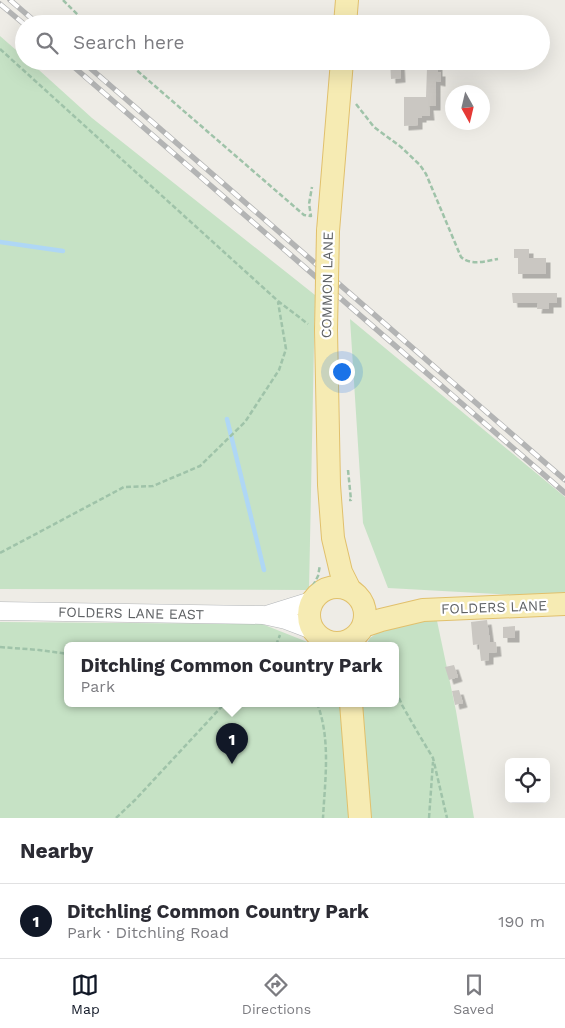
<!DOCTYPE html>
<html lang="en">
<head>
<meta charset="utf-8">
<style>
  body { margin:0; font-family:"Work Sans",sans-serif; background:#f7f7f7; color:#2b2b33 }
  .controls { position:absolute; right:15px; bottom:15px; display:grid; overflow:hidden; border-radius:8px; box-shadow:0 5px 20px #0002 }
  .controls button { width:45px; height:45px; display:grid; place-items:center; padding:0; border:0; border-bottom:1px solid #e1e1e2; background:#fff; color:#2b2b33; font:25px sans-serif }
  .compass { position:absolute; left:445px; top:85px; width:45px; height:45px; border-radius:50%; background:#fff; box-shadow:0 5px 20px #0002; rotate:172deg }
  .you { position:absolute; left:341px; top:371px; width:18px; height:18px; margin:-12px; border:4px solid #fff; border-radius:50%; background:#1a73e8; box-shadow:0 0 0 8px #1a73e833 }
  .badge { display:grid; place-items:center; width:32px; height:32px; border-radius:50%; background:#111827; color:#fff; font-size:16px; font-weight:700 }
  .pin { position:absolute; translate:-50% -41px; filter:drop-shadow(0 1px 2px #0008) }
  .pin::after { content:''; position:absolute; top:26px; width:18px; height:15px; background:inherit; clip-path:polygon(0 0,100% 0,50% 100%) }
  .popup { position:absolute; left:64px; top:642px; width:335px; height:65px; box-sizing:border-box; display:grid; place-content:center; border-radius:8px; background:#fff; filter:drop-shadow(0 1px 4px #0005); font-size:16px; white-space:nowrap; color:#7c7c81 }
  .popup b { font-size:19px; color:#2b2b33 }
  .popup::after { content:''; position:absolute; left:50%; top:100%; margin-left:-10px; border:10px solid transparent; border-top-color:#fff }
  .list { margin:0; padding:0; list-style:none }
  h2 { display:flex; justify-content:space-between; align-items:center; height:65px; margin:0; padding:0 20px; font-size:21px }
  h2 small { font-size:16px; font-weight:400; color:#7c7c81 }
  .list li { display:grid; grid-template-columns:32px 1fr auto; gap:15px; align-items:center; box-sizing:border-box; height:75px; padding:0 20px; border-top:1px solid #e1e1e2 }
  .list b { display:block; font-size:19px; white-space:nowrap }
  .list p { margin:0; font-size:16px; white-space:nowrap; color:#7c7c81 }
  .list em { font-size:16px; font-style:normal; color:#7c7c81 }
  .icon { flex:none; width:28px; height:28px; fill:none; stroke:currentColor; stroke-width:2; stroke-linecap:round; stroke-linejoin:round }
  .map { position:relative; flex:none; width:565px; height:818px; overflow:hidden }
  .search { position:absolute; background:#fff; box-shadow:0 5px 20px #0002; left:15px; right:15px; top:15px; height:55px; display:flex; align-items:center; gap:12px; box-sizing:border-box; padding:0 18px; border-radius:28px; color:#7c7c81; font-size:19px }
  .sheet { height:140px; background:#fff }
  nav { display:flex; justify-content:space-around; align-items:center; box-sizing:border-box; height:70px; border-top:1px solid #e1e1e2; background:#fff; font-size:14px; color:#7c7c81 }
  nav a { display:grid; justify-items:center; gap:2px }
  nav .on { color:#111827 }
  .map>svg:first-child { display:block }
  .green { fill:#c6e2c5 }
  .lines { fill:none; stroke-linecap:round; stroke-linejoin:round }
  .stream { stroke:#afd7f5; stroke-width:4.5 }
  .building { fill:#cac7c2; filter:url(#shadow) }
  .minor-casing { stroke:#b3b6b9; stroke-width:19 }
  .major-casing { stroke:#e1c06c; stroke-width:24 }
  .path { stroke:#9fc3a9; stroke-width:2.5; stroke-dasharray:5 2.5; stroke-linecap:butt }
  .minor { stroke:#fff; stroke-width:18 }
  .major { stroke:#f6ebb3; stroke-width:22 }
  .rail-casing { stroke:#b3b4b4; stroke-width:5.5 }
  .rail { stroke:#fff; stroke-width:4; stroke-dasharray:11; stroke-linecap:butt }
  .major-bridge-casing { stroke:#e1c06c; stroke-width:24; stroke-linecap:butt }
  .major-bridge { stroke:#f6ebb3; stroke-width:22 }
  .labels { text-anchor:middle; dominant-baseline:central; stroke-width:4.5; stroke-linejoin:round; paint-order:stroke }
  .street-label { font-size:14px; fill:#5e6164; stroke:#fff }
</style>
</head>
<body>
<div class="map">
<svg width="565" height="818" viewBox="0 0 565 818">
  <defs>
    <filter id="shadow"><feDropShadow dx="4.5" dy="4.5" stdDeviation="0" flood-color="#0004"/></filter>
  </defs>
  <rect width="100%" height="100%" fill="#eeece6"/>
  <path class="green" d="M0 36 24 57V61H29L92 118 315 295 309 590 0 589Z
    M350 319 565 497V595L534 596 388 588 363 523Z
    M436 616 456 711 474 818H0V622L262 624 315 645H68V703H396V645H366L370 638 383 629Z"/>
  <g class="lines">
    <path class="stream" d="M0 242 63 251
      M227 419 264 570"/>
  </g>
  <path class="building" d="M390 61H400L401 78 391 79Z
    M425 61H448V65H438V72H441V82L436 81V106H429L430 116H422V118H418V125L404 126V97H426L427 68 425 67Z
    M514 249H529V258H546V274H518V258H514Z
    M512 293H557V303H549V309H537L538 303H513Z
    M487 620 490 642H496L497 652 489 653V660L481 661 479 644 473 645 471 622Z
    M515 626V638H503V627Z
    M454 665 458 677 449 680 445 667Z
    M459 690 463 703 455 705 452 691Z"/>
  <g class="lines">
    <g class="minor-casing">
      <path id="minor" d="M0 611 263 615 286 620 315 631
        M266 615 314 600"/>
    </g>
    <g class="major-casing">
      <path id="major" d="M345 24 347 0
        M328 231 342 61
        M326 330 329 485 333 538 341 572 350 590
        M309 615a28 28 0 1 1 56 0a28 28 0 1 1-56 0Z
        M363 626 381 620 423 610 565 604
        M351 703 360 818"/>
    </g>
    <path class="path" d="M63 0 87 24
      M0 49 278 301 308 324
      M126 61 304 215 311 216 309 204 312 187
      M356 104 374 127 401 147 420 165 426 174 461 257C472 266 485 261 498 259
      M348 470 351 500H349
      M0 553 124 487 153 486 200 466 245 422 279 370 286 349 278 302
      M313 586 318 576 320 565
      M276 645 280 635
      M0 647 39 650 68 654
      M396 691 402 705 418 733 433 758 447 818
      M317 703C331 739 325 780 323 818
      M116 818 135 800 225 703
      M429 818 433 762"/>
    <use href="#minor" class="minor"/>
    <use href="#major" class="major"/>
    <g class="rail-casing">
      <path id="rail" d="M10 0 38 24
        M0 4 24 24
        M67 61 565 493
        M82 61 565 480"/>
    </g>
    <use href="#rail" class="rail"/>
    <g class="major-bridge-casing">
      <path id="major-bridge" d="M326 330 328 231"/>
    </g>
    <use href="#major-bridge" class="major-bridge"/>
  </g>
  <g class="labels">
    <g class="street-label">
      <text transform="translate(327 285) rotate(-89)">COMMON LANE</text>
      <text transform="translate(494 607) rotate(-2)">FOLDERS LANE</text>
      <text transform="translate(131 613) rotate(1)">FOLDERS LANE EAST</text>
    </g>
  </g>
</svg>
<div class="controls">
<button><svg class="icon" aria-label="locate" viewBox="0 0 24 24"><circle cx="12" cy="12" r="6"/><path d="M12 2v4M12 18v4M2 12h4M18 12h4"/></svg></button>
</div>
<svg class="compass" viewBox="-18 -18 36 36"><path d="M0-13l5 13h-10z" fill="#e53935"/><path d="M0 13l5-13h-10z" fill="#7c7c81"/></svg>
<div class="you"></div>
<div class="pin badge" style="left:232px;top:764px">1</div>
<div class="popup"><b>Ditchling Common Country Park</b>Park</div>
<div class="search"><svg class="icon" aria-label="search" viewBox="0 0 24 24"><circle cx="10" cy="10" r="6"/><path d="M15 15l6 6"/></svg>Search here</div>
</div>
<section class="sheet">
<h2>Nearby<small></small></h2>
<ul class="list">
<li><span class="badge">1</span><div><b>Ditchling Common Country Park</b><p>Park · Ditchling Road</p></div><em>190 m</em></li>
</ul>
</section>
<nav>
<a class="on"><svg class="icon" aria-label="map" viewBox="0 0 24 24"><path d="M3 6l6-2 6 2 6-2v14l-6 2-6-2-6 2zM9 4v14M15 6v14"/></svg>Map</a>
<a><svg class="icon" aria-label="directions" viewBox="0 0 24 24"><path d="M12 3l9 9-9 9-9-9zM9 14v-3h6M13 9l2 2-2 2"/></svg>Directions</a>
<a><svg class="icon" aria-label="saved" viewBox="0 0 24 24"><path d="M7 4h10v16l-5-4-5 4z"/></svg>Saved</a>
</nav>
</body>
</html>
